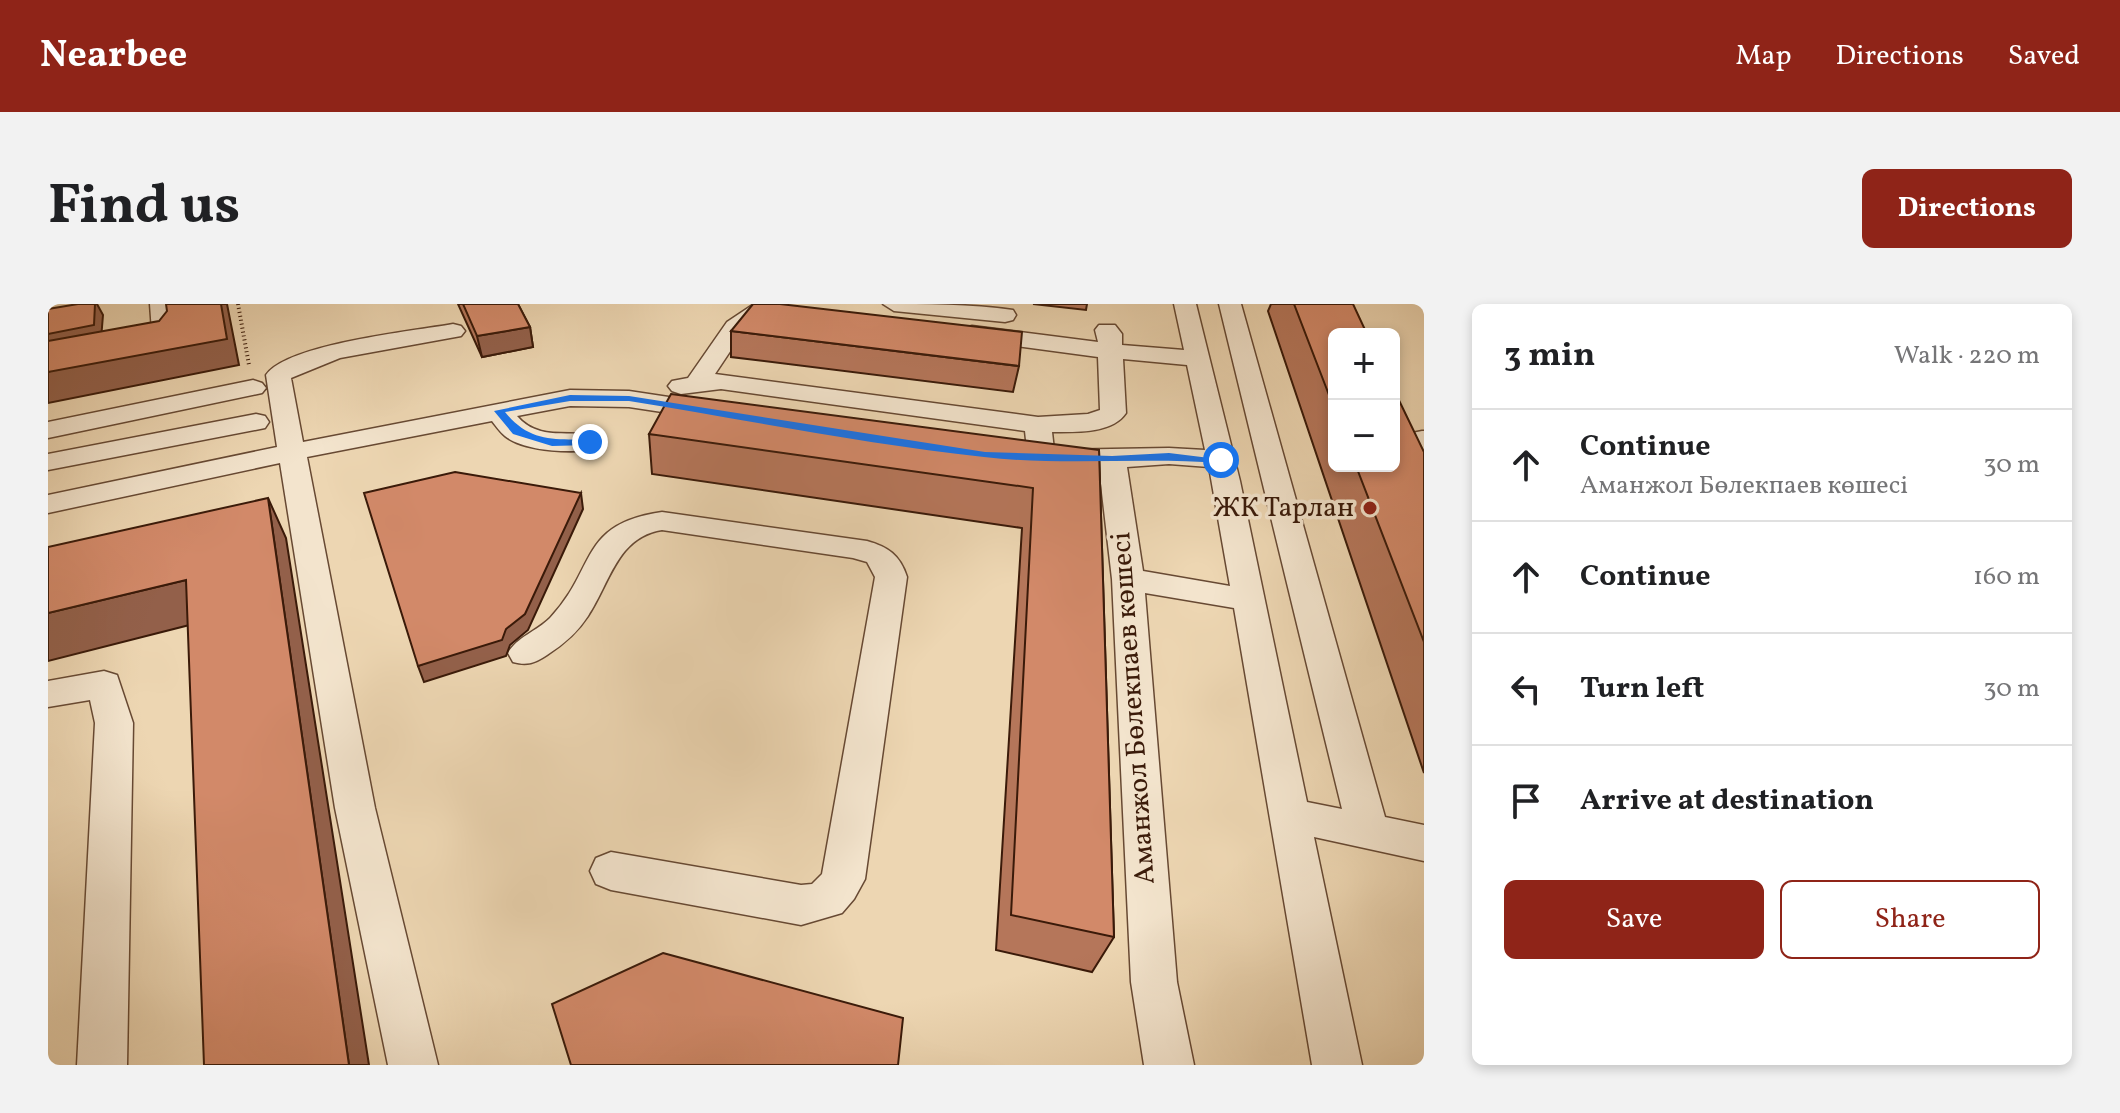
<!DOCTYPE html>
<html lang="en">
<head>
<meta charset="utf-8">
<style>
  body { margin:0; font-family:Vollkorn,serif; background:#f2f2f2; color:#202124 }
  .controls { position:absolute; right:24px; top:24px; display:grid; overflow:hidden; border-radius:12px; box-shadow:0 4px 12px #0003 }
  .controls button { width:72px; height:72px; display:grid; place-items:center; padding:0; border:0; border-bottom:2px solid #e0e0e0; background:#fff; color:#202124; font:40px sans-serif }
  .stop { position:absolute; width:24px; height:24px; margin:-18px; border:6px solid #1a73e8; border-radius:50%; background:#fff }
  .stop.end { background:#1a73e8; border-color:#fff; box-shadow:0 2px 8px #0008 }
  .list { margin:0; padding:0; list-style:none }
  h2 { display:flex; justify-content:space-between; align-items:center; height:104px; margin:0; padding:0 32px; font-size:34px }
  h2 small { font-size:26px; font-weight:400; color:#757577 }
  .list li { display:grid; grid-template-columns:52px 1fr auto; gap:24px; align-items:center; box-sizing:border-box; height:112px; padding:0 32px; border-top:2px solid #e0e0e0 }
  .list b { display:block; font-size:30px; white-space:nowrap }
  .list p { margin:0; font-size:26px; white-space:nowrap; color:#757577 }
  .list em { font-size:26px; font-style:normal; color:#757577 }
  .actions { display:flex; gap:16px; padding:24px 32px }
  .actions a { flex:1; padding:18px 0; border:2px solid #8f2418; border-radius:12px; text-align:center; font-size:28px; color:#8f2418 }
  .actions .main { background:#8f2418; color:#fff }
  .icon { flex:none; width:44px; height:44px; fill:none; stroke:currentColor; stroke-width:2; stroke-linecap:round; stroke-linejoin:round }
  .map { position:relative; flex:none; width:1376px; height:761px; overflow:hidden; border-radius:12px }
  header { display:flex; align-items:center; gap:48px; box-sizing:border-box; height:112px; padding:0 40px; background:#8f2418; color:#fff }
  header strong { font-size:38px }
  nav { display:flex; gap:44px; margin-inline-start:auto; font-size:28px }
  .intro { display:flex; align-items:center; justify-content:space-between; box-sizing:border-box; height:192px; padding:0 48px }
  h1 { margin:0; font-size:56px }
  .button { padding:20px 36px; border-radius:12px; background:#8f2418; color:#fff; font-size:28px; font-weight:700 }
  main { display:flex; gap:48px; padding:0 48px }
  aside { flex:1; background:#fff; border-radius:12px; box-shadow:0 4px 12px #0003 }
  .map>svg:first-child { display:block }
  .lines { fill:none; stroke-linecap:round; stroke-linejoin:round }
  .minor-casing { stroke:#674933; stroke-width:3 }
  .path { stroke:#3a1a09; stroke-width:4; stroke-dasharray:1 3; stroke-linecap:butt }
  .minor { fill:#f3e4cd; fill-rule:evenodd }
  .wall { fill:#b5765a; stroke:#3a1a09; stroke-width:2 }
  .shaded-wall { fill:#93604a; stroke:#3a1a09; stroke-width:2 }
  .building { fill:#d28969; stroke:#3a1a09; stroke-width:2 }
  .route { fill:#1a73e8 }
  .poi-dot { fill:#8f2418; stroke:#f3e4cd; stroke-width:3 }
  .labels { text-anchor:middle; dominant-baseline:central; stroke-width:7; stroke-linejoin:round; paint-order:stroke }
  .poi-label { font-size:28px; fill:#3a1a09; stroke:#f3e4cd; text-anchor:end }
  .street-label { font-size:28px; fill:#3a1a09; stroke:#f3e4cd }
</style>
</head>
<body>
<header>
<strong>Nearbee</strong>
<nav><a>Map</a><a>Directions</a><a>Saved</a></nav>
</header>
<div class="intro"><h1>Find us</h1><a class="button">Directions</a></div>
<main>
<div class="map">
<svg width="1376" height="761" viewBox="0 0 1376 761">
  <rect width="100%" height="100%" fill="#edd6b2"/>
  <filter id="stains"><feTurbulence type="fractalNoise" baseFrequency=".0025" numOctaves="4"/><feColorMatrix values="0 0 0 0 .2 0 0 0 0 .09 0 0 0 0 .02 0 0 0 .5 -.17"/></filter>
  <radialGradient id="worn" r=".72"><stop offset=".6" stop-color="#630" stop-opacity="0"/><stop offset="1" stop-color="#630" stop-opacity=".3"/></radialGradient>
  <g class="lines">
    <g class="minor-casing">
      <path id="minor" d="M102 0H124L128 33 124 38 0 63V49L104 28Z
        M706 0H727L729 3 695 28 667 70 990 113 1040 110 1052 106 1050 53 924 36 916 34 912 29 916 24 924 22 1050 38 1047 26 1051 21H1067L1074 30V41L1136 46 1126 0H1148L1192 177 1259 498 1294 505 1171 0H1193L1337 513 1376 521V557L1266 533 1314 761H1264L1186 304 1097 289 1129 678 1146 761H1096L1083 678 1064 275 1051 163 992 160 989 152 979 145 977 127 673 85 633 90 624 87 620 82 624 77 640 74 679 18ZM1075 55 1139 61 1157 146 1121 144 1006 146 1004 128C1027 128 1064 130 1078 109ZM1121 160 1161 163 1182 282 1095 267 1079 163Z
        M835 0C877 0 923 0 965 6L968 11 965 16 957 18 846 7Z
        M405 20 413 22 417 27 413 32 292 54 243 74 255 138 522 86 581 87 667 100 676 102 680 108 676 114 667 116 581 103 522 102 469 112C491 138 522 125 552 132L556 138 552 144C528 150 477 148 457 132 452 128 448 122 444 117L259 153 327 504 390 761H340L287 504 232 159 0 209V191L229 143 218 71C239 40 366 27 405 20Z
        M205 76 214 79 218 84 214 89 0 134V118Z
        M208 110 217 112 221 118 217 124 0 166V150Z
        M1374 127H1376V148L1366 146 1360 135 1364 129Z
        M614 208 819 237C840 243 852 251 859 273L817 575 806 595 794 609 753 621 563 586 548 580 542 567 548 554 563 548 753 581 764 580 774 570 827 273 819 258 805 254 614 226C569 233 562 279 540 312 529 329 516 340 499 351 487 359 479 362 465 358L460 349C469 333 489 327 502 314 549 265 530 220 614 208Z
        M56 367 69 371 85 419 79 761H29L47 419 42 396 0 403V377Z"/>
    </g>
    <path class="path" d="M190 0 201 61"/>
    <use href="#minor" class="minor"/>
  </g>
  <path class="wall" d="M410 0H470L482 23 485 43 434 53Z
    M985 0H1039L1038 6Z
    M1223 0H1305L1286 30V162H1346L1376 148V469L1220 7Z
    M683 27 971 62 965 88 683 53Z
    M601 130 1051 146 1066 633 1044 668 948 646 974 224 604 170Z"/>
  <path class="shaded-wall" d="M47 0H49L55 11 53 35 0 41V30Z
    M173 0H179L191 61 0 99V68Z
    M482 23 485 43 434 53 429 32Z
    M533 189 535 205 480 326 462 341 458 352 376 378 370 362 458 325Z
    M220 194 238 234 321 761H301Z
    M138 276 161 316 0 357V309Z"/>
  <path class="building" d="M30 0H47L46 21 0 30V5Z
    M118 0H173L179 35 0 68V37L111 17 119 7Z
    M415 0H470L482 23 429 32Z
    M705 0H732L974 28 971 62 683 27Z
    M1246 0H1305L1319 30H1286V104Z
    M1346 86 1376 148V338L1308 162H1346Z
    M623 90 1051 146 1066 633 963 611 985 184 601 130Z
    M407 168 533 189 477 310 458 325 454 336 370 362 316 189Z
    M220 194 301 761H156L138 276 0 309V243Z
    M615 649 855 714 850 761H523L504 700Z"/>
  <path class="route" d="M522 91 581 92 937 148 1064 152 1121 149 1178 156 1173 159C1094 153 1014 162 936 153 817 140 699 116 581 97H522L457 108C481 138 506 136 542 135L547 138 542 141 504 142 465 130 446 107Z"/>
  <circle class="poi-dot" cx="1322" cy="204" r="8"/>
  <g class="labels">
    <g class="poi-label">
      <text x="1306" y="204">ЖК Тарлан</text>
    </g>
    <g class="street-label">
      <text transform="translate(1086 404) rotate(-94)">Аманжол Бөлекпаев көшесі</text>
    </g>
  </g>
  <rect width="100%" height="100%" filter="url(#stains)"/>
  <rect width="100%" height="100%" fill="url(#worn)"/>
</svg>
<div class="controls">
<button>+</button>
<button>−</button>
</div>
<div class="stop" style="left:1173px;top:156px"></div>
<div class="stop end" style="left:542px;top:138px"></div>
</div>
<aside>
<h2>3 min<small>Walk · 220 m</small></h2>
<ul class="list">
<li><svg class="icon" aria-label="ahead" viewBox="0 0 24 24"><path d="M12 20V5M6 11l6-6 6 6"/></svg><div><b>Continue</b><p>Аманжол Бөлекпаев көшесі</p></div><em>30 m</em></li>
<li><svg class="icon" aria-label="ahead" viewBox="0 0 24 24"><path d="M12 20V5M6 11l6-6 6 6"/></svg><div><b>Continue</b></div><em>160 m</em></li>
<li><svg class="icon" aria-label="left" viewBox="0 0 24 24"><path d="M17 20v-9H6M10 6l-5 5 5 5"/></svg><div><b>Turn left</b></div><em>30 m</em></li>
<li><svg class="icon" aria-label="arrive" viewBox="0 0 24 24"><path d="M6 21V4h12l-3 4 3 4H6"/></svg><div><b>Arrive at destination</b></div></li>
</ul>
<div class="actions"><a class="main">Save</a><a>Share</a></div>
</aside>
</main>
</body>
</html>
